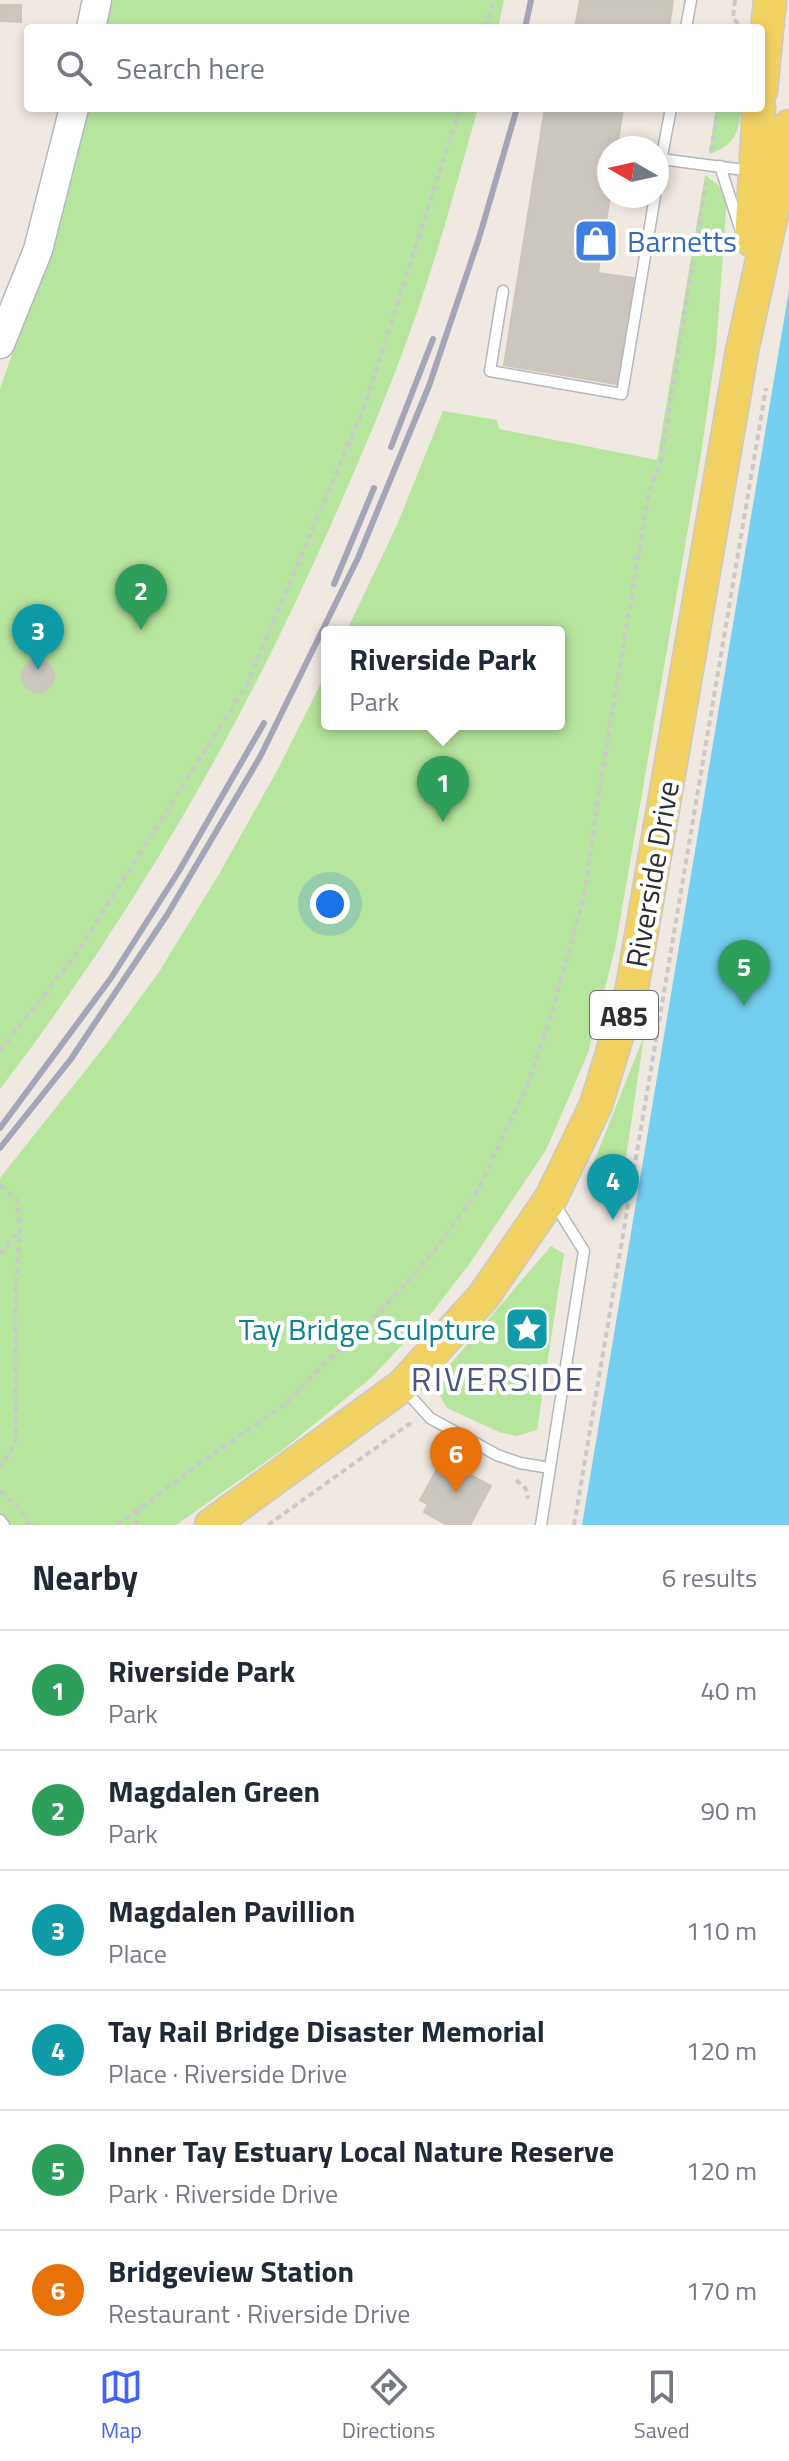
<!DOCTYPE html>
<html lang="en">
<head>
<meta charset="utf-8">
<style>
  body { margin:0; font-family:"Titillium Web",sans-serif; background:#f6f6f7; color:#1f2937 }
  .compass { position:absolute; left:597px; top:136px; width:72px; height:72px; border-radius:50%; background:#fff; box-shadow:0 4px 12px #0003; rotate:279deg }
  .you { position:absolute; left:330px; top:904px; width:28px; height:28px; margin:-20px; border:6px solid #fff; border-radius:50%; background:#1a73e8; box-shadow:0 0 0 12px #1a73e833 }
  .badge { display:grid; place-items:center; width:52px; height:52px; border-radius:50%; background:#4264fb; color:#fff; font-size:26px; font-weight:700 }
  .pin { position:absolute; translate:-50% -66px; filter:drop-shadow(0 2px 4px #0008) }
  .pin::after { content:''; position:absolute; top:42px; width:28px; height:24px; background:inherit; clip-path:polygon(0 0,100% 0,50% 100%) }
  .popup { position:absolute; left:321px; top:626px; width:244px; height:104px; box-sizing:border-box; display:grid; place-content:center; border-radius:8px; background:#fff; filter:drop-shadow(0 2px 6px #0005); font-size:26px; white-space:nowrap; color:#747a83 }
  .popup b { font-size:30px; color:#1f2937 }
  .popup::after { content:''; position:absolute; left:50%; top:100%; margin-left:-16px; border:16px solid transparent; border-top-color:#fff }
  .list { margin:0; padding:0; list-style:none }
  h2 { display:flex; justify-content:space-between; align-items:center; height:104px; margin:0; padding:0 32px; font-size:34px }
  h2 small { font-size:26px; font-weight:400; color:#747a83 }
  .list li { display:grid; grid-template-columns:52px 1fr auto; gap:24px; align-items:center; box-sizing:border-box; height:120px; padding:0 32px; border-top:2px solid #e0e1e3 }
  .list b { display:block; font-size:30px; white-space:nowrap }
  .list p { margin:0; font-size:26px; white-space:nowrap; color:#747a83 }
  .list em { font-size:26px; font-style:normal; color:#747a83 }
  .icon { flex:none; width:44px; height:44px; fill:none; stroke:currentColor; stroke-width:2; stroke-linecap:round; stroke-linejoin:round }
  .map { position:relative; flex:none; width:789px; height:1525px; overflow:hidden }
  .search { position:absolute; background:#fff; box-shadow:0 4px 12px #0003; left:24px; right:24px; top:24px; height:88px; display:flex; align-items:center; gap:20px; box-sizing:border-box; padding:0 28px; border-radius:8px; color:#747a83; font-size:30px }
  .sheet { height:824px; background:#fff }
  nav { display:flex; justify-content:space-around; align-items:center; box-sizing:border-box; height:112px; border-top:2px solid #e0e1e3; background:#fff; font-size:22px; color:#747a83 }
  nav a { display:grid; justify-items:center; gap:4px }
  nav .on { color:#4264fb }
  .map>svg:first-child { display:block }
  .green { fill:#b6e59e }
  .water { fill:#75cff0 }
  .building { fill:#cbc7bf; stroke:#cbc5ba; stroke-width:2 }
  .lines { fill:none; stroke-linecap:round; stroke-linejoin:round }
  .lane-casing { stroke:#b4b7c1; stroke-width:13 }
  .secondary-casing { stroke:#b4b7c1; stroke-width:31 }
  .primary-casing { stroke:#c9c9c9; stroke-width:35 }
  .path { stroke:#c9c9c9; stroke-width:4; stroke-dasharray:6 4; stroke-linecap:butt }
  .lane { stroke:#fff; stroke-width:10 }
  .secondary { stroke:#fff; stroke-width:28 }
  .primary { stroke:#f2d163; stroke-width:32 }
  .rail { stroke:#a3a6b8; stroke-width:6 }
  .labels { text-anchor:middle; dominant-baseline:central; stroke-width:8; stroke-linejoin:round; paint-order:stroke }
  .shield { fill:#fff; stroke:#6d6d6d; stroke-width:2 }
  .shield-label { font-size:28px; font-weight:bold; fill:#2e2e2e }
  .shop-label { font-size:30px; fill:#366cbe; stroke:#fff; text-anchor:start }
  .street-label { font-size:30px; fill:#2e2e2e; stroke:#fff }
  .culture-label { font-size:30px; fill:#0d838f; stroke:#fff; text-anchor:end }
  .quarter-label { font-size:34px; letter-spacing:2px; fill:#4d5680; stroke:#fff }
</style>
</head>
<body>
<div class="map">
<svg width="789" height="1525" viewBox="0 0 789 1525">
  <rect width="100%" height="100%" fill="#efe9e1"/>
  <path class="green" d="M110 0H504L498 28H105Z
    M86 108H478C462 164 447 221 429 276 403 358 369 439 334 518 244 723 136 911 0 1089V389L64 204Z
    M716 108H742C738 134 735 145 709 154Z
    M705 175 717 184 727 198 716 349 701 454 615 949 588 1053 546 1150 470 1263 430 1315 372 1377 285 1448 176 1525H0V1178L104 1047 159 972 219 874 278 769 327 671V724H559V632H346L397 525 443 411 497 420 499 429 657 460Z
    M644 1036 622 1185 587 1179Z
    M551 1246 564 1254 537 1430 516 1436 499 1432 447 1408 439 1394 442 1374Z"/>
  <path class="water" d="M789 290V1525H582Z"/>
  <path class="building" d="M580 0H673L669 28H575Z
    M0 5H21V22L0 21Z
    M545 108H623L617 148H609L610 196 598 273 634 278 617 384 504 365Z
    M22 676a16 16 0 1 1 32 0a16 16 0 1 1-32 0Z
    M450 1464 491 1486 470 1525H447L424 1512 428 1504 420 1500 437 1469 445 1473Z"/>
  <g class="lines">
    <g class="lane-casing">
      <path id="lane" d="M686 28 691 0
        M661 159 752 171
        M720 166 740 228
        M657 182 671 108
        M503 291 490 371 622 394 655 196
        M404 1389 430 1418 497 1455 520 1463 550 1468
        M0 1520 4 1525
        M541 1525 584 1251 554 1203"/>
    </g>
    <g class="secondary-casing">
      <path id="secondary" d="M91 28 97 0
        M0 344 38 250 74 108"/>
    </g>
    <g class="primary-casing">
      <path id="primary" d="M761 91 770 0
        M751 240 759 108
        M211 1525 402 1386 483 1297 551 1198 596 1105 632 988 742 351 781 173 789 126"/>
    </g>
    <path class="path" d="M735 0 733 18 740 26
      M486 28 494 0
      M711 151 718 108
      M0 1051 76 954 246 686 364 408 460 108
      M0 1185 17 1200 20 1230 15 1298 16 1437 15 1443 0 1467
      M0 1254 19 1231
      M516 1480 526 1489 528 1499
      M0 1491 18 1507 31 1525
      M117 1525 210 1456 283 1406 322 1366 376 1316 432 1254 476 1194 528 1084 553 1008 585 892 600 786 649 491 661 460 706 183
      M135 1525 139 1509
      M268 1525 409 1424 413 1426
      M574 1525 766 388"/>
    <use href="#lane" class="lane"/>
    <use href="#secondary" class="secondary"/>
    <use href="#primary" class="primary"/>
    <path class="rail" d="M525 28 531 0
      M391 447 433 339
      M334 584 374 488
      M0 1128 111 978 179 871 264 723
      M0 1148 71 1059 167 915 260 757 358 558 429 386 479 238 517 108"/>
  </g>
  <defs>
    <g id="shop-square" transform="scale(2.3)"><rect x="-9" y="-9" width="18" height="18" rx="4" fill="#3f7fe0" stroke="#fff"/><path d="M-5-2.5h2.3a2.7 3.5 0 0 1 5.4 0H5L5.5 6h-11ZM-1.5-2.5h3a1.5 2.3 0 0 0-3 0Z" fill="#fff"/></g>
    <g id="sight-square" transform="scale(2.3)"><rect x="-9" y="-9" width="18" height="18" rx="4" fill="#0f9aa8" stroke="#fff"/><path d="M0-6L1.8-2.2L6-1.7L2.9 1.2L3.7 5.4L0 3.3L-3.7 5.4L-2.9 1.2L-6-1.7L-1.8-2.2Z" fill="#fff"/></g>
  </defs>
  <g fill-rule="evenodd">
    <use href="#shop-square" x="596" y="241"/>
    <use href="#sight-square" x="527" y="1329"/>
  </g>
  <g class="labels">
    <rect class="shield" x="590" y="991" width="68" height="48" rx="6"/>
    <g class="shield-label">
      <text x="624" y="1015">A85</text>
    </g>
    <g class="shop-label">
      <text x="627" y="241">Barnetts</text>
    </g>
    <g class="street-label">
      <text transform="translate(652 874) rotate(-80)">Riverside Drive</text>
    </g>
    <g class="culture-label">
      <text x="496" y="1329">Tay Bridge Sculpture</text>
    </g>
    <g class="quarter-label">
      <text x="498" y="1378">RIVERSIDE</text>
    </g>
  </g>
</svg>
<svg class="compass" viewBox="-18 -18 36 36"><path d="M0-13l5 13h-10z" fill="#e53935"/><path d="M0 13l5-13h-10z" fill="#747a83"/></svg>
<div class="you"></div>
<div class="pin badge" style="left:443px;top:822px;background:#2e9e5b">1</div>
<div class="popup"><b>Riverside Park</b>Park</div>
<div class="pin badge" style="left:141px;top:630px;background:#2e9e5b">2</div>
<div class="pin badge" style="left:38px;top:670px;background:#0f9aa8">3</div>
<div class="pin badge" style="left:613px;top:1220px;background:#0f9aa8">4</div>
<div class="pin badge" style="left:744px;top:1006px;background:#2e9e5b">5</div>
<div class="pin badge" style="left:456px;top:1493px;background:#e8710a">6</div>
<div class="search"><svg class="icon" aria-label="search" viewBox="0 0 24 24"><circle cx="10" cy="10" r="6"/><path d="M15 15l6 6"/></svg>Search here</div>
</div>
<section class="sheet">
<h2>Nearby<small>6 results</small></h2>
<ul class="list">
<li><span class="badge" style="background:#2e9e5b">1</span><div><b>Riverside Park</b><p>Park</p></div><em>40 m</em></li>
<li><span class="badge" style="background:#2e9e5b">2</span><div><b>Magdalen Green</b><p>Park</p></div><em>90 m</em></li>
<li><span class="badge" style="background:#0f9aa8">3</span><div><b>Magdalen Pavillion</b><p>Place</p></div><em>110 m</em></li>
<li><span class="badge" style="background:#0f9aa8">4</span><div><b>Tay Rail Bridge Disaster Memorial</b><p>Place · Riverside Drive</p></div><em>120 m</em></li>
<li><span class="badge" style="background:#2e9e5b">5</span><div><b>Inner Tay Estuary Local Nature Reserve</b><p>Park · Riverside Drive</p></div><em>120 m</em></li>
<li><span class="badge" style="background:#e8710a">6</span><div><b>Bridgeview Station</b><p>Restaurant · Riverside Drive</p></div><em>170 m</em></li>
</ul>
</section>
<nav>
<a class="on"><svg class="icon" aria-label="map" viewBox="0 0 24 24"><path d="M3 6l6-2 6 2 6-2v14l-6 2-6-2-6 2zM9 4v14M15 6v14"/></svg>Map</a>
<a><svg class="icon" aria-label="directions" viewBox="0 0 24 24"><path d="M12 3l9 9-9 9-9-9zM9 14v-3h6M13 9l2 2-2 2"/></svg>Directions</a>
<a><svg class="icon" aria-label="saved" viewBox="0 0 24 24"><path d="M7 4h10v16l-5-4-5 4z"/></svg>Saved</a>
</nav>
</body>
</html>
